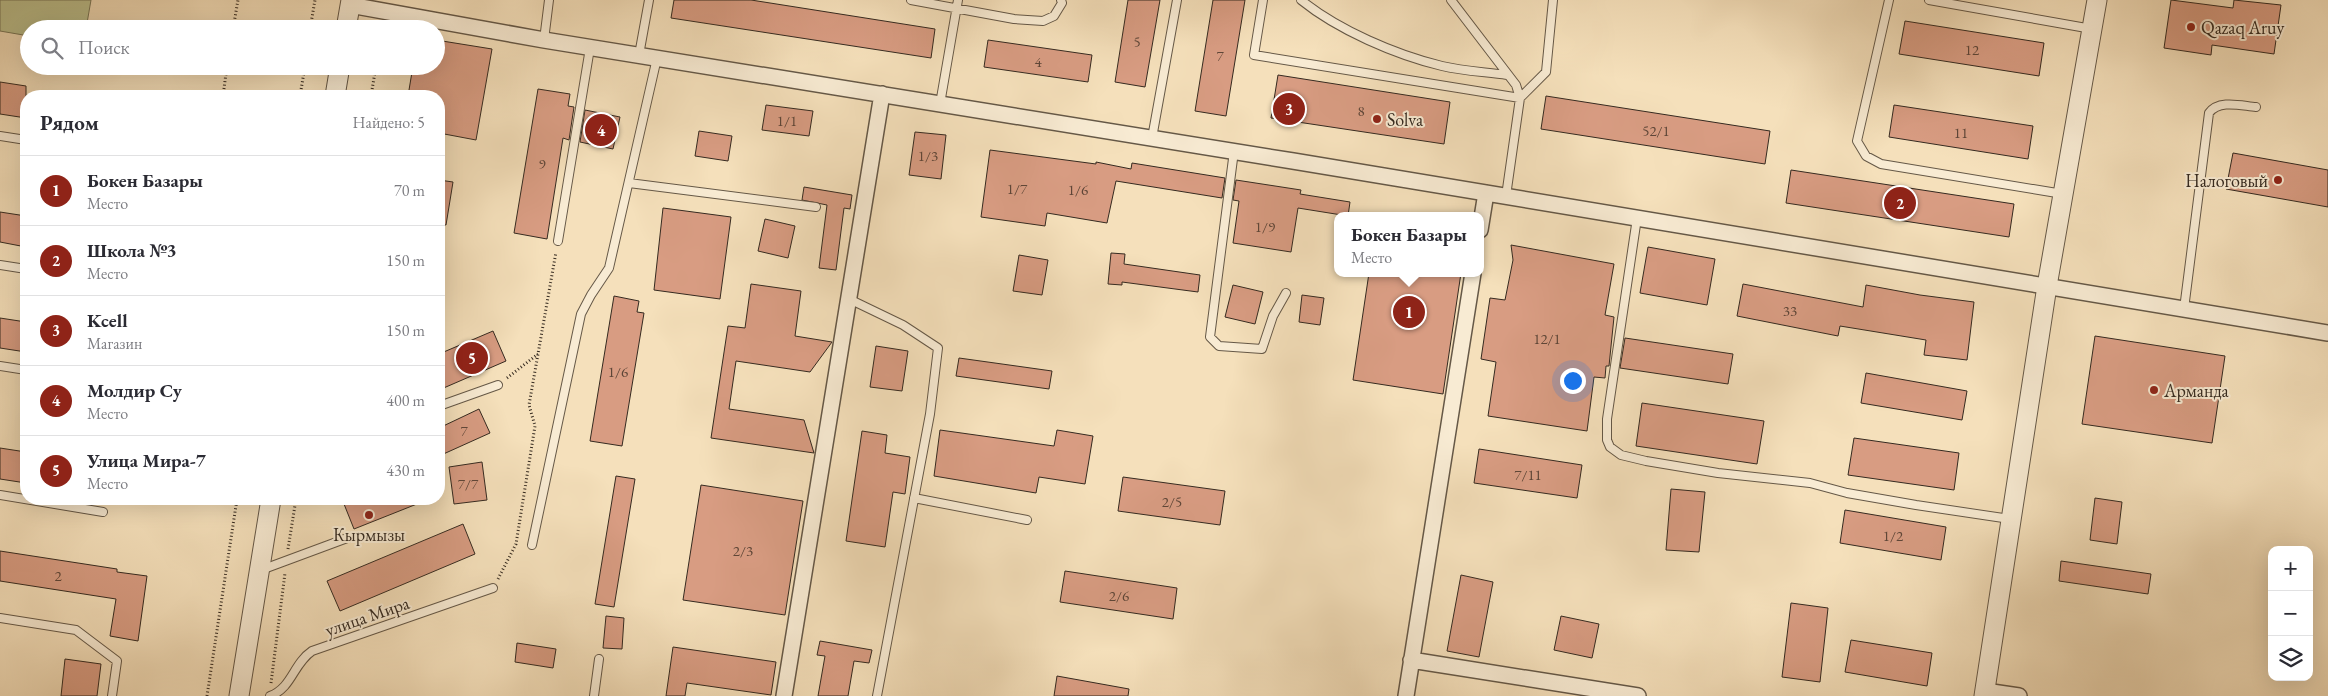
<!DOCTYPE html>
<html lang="ru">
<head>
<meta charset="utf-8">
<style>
  body { margin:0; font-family:"EB Garamond",serif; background:#f2f2f3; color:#2b2b33 }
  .controls { position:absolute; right:15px; bottom:15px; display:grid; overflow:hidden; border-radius:10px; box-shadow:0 5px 20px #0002 }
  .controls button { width:45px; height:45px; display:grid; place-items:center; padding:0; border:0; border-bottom:1px solid #e1e1e2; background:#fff; color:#2b2b33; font:25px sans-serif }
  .you { position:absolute; left:1572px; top:380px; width:18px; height:18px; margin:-12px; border:4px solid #fff; border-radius:50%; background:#1a73e8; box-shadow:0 0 0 8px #1a73e833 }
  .badge { display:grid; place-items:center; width:32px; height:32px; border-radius:50%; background:#8f2418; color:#fff; font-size:16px; font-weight:700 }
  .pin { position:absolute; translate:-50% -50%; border:2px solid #fff; box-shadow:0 1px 5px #0006 }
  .popup { position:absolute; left:1334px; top:212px; width:150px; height:65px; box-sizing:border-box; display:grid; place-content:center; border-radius:10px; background:#fff; filter:drop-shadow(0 1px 4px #0005); font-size:16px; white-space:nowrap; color:#7c7c81 }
  .popup b { font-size:19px; color:#2b2b33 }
  .popup::after { content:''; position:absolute; left:50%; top:100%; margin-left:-10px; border:10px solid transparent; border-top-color:#fff }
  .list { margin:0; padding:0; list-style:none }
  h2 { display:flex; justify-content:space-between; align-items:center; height:65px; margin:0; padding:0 20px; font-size:21px }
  h2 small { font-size:16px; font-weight:400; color:#7c7c81 }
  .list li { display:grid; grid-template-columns:32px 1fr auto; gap:15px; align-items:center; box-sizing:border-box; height:70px; padding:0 20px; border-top:1px solid #e1e1e2 }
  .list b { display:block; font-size:19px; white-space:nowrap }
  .list p { margin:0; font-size:16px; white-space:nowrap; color:#7c7c81 }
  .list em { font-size:16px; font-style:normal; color:#7c7c81 }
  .icon { flex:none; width:28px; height:28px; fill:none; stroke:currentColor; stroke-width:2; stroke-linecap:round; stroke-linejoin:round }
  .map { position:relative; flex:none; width:2328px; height:696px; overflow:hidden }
  .search { position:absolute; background:#fff; box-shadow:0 5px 20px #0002; left:20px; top:20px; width:425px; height:55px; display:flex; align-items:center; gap:12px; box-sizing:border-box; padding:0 18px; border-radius:28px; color:#7c7c81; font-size:19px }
  .panel { position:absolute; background:#fff; box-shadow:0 5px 20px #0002; left:20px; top:90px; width:425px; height:415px; border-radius:20px }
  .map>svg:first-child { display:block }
  .green { fill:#bcc290; stroke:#787658 }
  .building { fill:#d89c82; stroke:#352a20 }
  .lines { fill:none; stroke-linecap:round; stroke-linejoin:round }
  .service-casing { stroke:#655847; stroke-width:10 }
  .minor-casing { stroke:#655847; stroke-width:18 }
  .tertiary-casing { stroke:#655847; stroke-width:21 }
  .path { stroke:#352a20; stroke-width:3; stroke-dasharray:1 2.5; stroke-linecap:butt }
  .service { stroke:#f8ebd3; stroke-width:8 }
  .minor { stroke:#f8ebd3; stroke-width:15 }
  .tertiary { stroke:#f8ebd3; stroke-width:19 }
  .poi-dot { fill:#8f2418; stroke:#f8ebd3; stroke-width:2 }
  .labels { text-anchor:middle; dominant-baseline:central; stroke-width:4; stroke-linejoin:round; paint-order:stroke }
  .number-label { font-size:15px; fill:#5e4638 }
  .poi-label { font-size:18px; fill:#352a20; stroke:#f8ebd3; text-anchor:start }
  .street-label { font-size:18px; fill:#352a20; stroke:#f8ebd3 }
</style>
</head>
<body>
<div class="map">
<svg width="2328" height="696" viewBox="0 0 2328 696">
  <rect width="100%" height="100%" fill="#f5e0bb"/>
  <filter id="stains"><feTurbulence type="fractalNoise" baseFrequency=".004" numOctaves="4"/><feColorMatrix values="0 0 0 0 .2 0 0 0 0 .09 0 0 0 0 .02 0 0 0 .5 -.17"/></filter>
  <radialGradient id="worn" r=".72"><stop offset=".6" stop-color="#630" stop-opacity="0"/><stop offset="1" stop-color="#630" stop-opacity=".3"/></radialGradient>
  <path class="green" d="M0 0H91L86 29H29V36L0 31Z"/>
  <path class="building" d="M674 0H751L935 29 931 58 671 18Z
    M1128 0H1160L1145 87 1115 82Z
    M1213 0H1245L1226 116 1195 111Z
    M2171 0 2233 8 2234 0 2281 5 2274 54 2212 45 2211 55 2164 48Z
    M1905 21 2044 43 2039 76 1899 54Z
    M436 40 492 49 476 140 439 133V96H408L413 66H436Z
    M988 40 1092 55 1088 82 984 67Z
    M1278 75 1450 102 1444 144 1271 118Z
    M0 82 26 86V118L0 114Z
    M538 89 570 94 568 106 574 107 569 140 563 138 547 239 514 233Z
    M1546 96 1770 131 1765 164 1541 129Z
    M766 105 813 111 809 136 762 130Z
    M1894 105 2033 126 2028 159 1889 137Z
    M585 110 620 117 613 149 580 142Z
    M699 131 732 136 728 161 695 156Z
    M915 132 946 135 941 179 909 175Z
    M990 150 1096 164V162L1131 169 1132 163 1225 178 1222 198 1116 181 1107 223 1047 213 1045 226 981 217Z
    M2233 153 2328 170V207L2226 189Z
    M1791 170 2014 204 2009 237 1786 203Z
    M439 180 453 182 446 225 439 224Z
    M1236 180 1301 190 1300 194 1350 202 1348 216 1298 208 1291 252 1233 243 1239 201 1233 200Z
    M804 187 852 195 850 209 844 208 836 270 819 268 827 205 802 200Z
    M663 208 731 217 720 299 654 290Z
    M0 212 26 216V247L0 242Z
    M765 219 795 226 788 258 758 251Z
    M1511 245 1614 264 1605 315 1614 317 1609 366H1606L1605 378 1594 377 1587 431 1488 416 1496 362 1481 359 1490 298 1505 300 1513 260Z
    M1648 247 1715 259 1707 305 1640 293Z
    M1111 253 1125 254 1124 264 1200 275 1198 292 1122 282V285L1108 284Z
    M1019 255 1048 260 1042 295 1013 291Z
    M1369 273H1461L1443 394 1353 380Z
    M751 284 801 291 795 336 832 342 810 372 736 361 729 409 804 420 814 453 711 438 728 326 745 328Z
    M1743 284 1863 307 1866 285 1920 295 1974 302 1967 360 1924 355 1926 340 1840 326 1838 336 1737 316Z
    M1233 285 1263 292 1255 324 1225 317Z
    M1302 295 1324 298 1320 325 1299 322Z
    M614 296 639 301 637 312 644 313 622 446 590 441Z
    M0 318 26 322V352L0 348Z
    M493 331 506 361 439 390V354Z
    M2095 336 2225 356 2212 443 2082 424Z
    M1625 338 1733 354 1728 384 1620 368Z
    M876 346 908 351 902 391 870 387Z
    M959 358 1052 371 1049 389 956 376Z
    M1866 373 1967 391 1962 420 1861 403Z
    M1642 403 1764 421 1757 464 1636 446Z
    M479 409 490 433 439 456V428Z
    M940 430 1054 446 1057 430 1093 436 1085 484 1039 477 1036 493 934 476Z
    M862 431 887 435 885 453 910 457 905 494 893 492 885 547 846 541Z
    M1854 438 1959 453 1954 490 1848 475Z
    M0 448 26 452V483L0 479Z
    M1479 449 1582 465 1577 498 1474 483Z
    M482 462 487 500 454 504 449 467Z
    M616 476 635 479 614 607 595 604Z
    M1123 477 1225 491 1220 525 1118 511Z
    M701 485 803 501 785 615 683 600Z
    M1671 489 1705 492 1699 552 1666 550Z
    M2095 498 2122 502 2117 544 2090 540Z
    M342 499H427V500L354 529Z
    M1845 510 1946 527 1941 560 1840 543Z
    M463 524 475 554 340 611 327 581Z
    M0 551 117 569V572L147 576 138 641 110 636 116 599 0 581Z
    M2061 561 2151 574 2148 594 2059 581Z
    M1065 571 1177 588 1173 619 1060 602Z
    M1461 575 1493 582 1479 657 1447 651Z
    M1791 603 1828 608 1820 682 1782 677Z
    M606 616 624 618 622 649 603 648Z
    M1561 616 1599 624 1592 658 1554 650Z
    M1851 640 1932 653 1927 686 1845 672Z
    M820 641 872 650 869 663 854 661 848 696H818L825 656 817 655Z
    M517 643 556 649 553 668 515 662Z
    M673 647 776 662 771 695 687 683 685 696H666Z
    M65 659 101 664 97 696H61Z
    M1057 676 1129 689 1128 696H1054Z"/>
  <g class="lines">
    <g class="service-casing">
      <path id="service" d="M911 0 1014 19 1043 21 1054 16 1062 3 1061 0
        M1263 0 1254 55 1520 98 1546 72 1553 0
        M1301 0C1338 30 1396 55 1442 66 1463 71 1486 72 1507 75
        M1451 0 1516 85 1520 98 1506 196
        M1889 0 1857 141 1866 156 1881 164 2063 194
        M1929 0 2092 29
        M544 40 549 0
        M639 55 649 0
        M940 104 958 0
        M0 136 26 140
        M1152 138 1177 0
        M1234 151 1210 337 1219 346 1262 349 1273 316 1286 293
        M629 183 816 207
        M1637 218 1607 419V440L1610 447 1621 455 1646 461 1718 473 1810 483 1847 493 1916 505 2010 519
        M558 241 590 48
        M0 265 26 269
        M849 299 903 325 938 348 930 414 877 696
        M2184 309 2209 113C2219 99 2242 106 2256 107
        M0 366 26 370
        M439 406 498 385
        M0 495 103 512
        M914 498 1027 520
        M532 545 581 314 591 295 609 268 657 58
        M261 570 350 537
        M0 618 76 630 117 661 112 696
        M270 696C292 688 293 664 312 651L493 588
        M594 696 599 659"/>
    </g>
    <g class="minor-casing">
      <path id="minor" d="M350 5 544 40 1293 161 2328 333
        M1480 230 1486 193
        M1411 660 1638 696
        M1985 691 2019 696
        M784 696 882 94
        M1406 696 1473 273"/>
    </g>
    <g class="tertiary-casing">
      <path id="tertiary" d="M346 29 351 0
        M335 96 340 66
        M239 696 271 499
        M1984 696 2047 286 2097 0"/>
    </g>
    <path class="path" d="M233 29 238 0
      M310 29 315 0
      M223 96 227 66
      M300 96 305 66
      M371 96 376 66
      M507 378 538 354
      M288 549 296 499
      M498 579 516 544 535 426 529 405 556 252
      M271 683 285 573
      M207 696 237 499"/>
    <use href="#service" class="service"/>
    <use href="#minor" class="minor"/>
    <use href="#tertiary" class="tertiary"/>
  </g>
  <g class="poi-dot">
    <circle cx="2191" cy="27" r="5"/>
    <circle cx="1377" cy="119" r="5"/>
    <circle cx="2278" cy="180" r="5"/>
    <circle cx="2154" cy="390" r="5"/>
    <circle cx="369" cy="515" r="5"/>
  </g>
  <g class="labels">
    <g class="number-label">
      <text x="1137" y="41">5</text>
      <text x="1972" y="49">12</text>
      <text x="1220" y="55">7</text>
      <text x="1038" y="61">4</text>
      <text x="1361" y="110">8</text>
      <text x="787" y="120">1/1</text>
      <text x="1656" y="130">52/1</text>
      <text x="1961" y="132">11</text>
      <text x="928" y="155">1/3</text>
      <text x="542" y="163">9</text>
      <text x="1017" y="188">1/7</text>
      <text x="1078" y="189">1/6</text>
      <text x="1265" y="226">1/9</text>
      <text x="1790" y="310">33</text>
      <text x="1547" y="338">12/1</text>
      <text x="618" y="371">1/6</text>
      <text x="464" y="430">7</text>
      <text x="1528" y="474">7/11</text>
      <text x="468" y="483">7/7</text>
      <text x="1172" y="501">2/5</text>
      <text x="1893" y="535">1/2</text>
      <text x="743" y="550">2/3</text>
      <text x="58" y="575">2</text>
      <text x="1119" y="595">2/6</text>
    </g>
    <g class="poi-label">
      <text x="2201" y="27">Qazaq Aruy</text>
      <text x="1387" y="119">Solva</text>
      <text x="2268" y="180" text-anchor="end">Налоговый</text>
      <text x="2164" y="390">Арманда</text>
      <text x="369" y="534" text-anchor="middle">Кырмызы</text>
    </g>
    <g class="street-label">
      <text transform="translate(367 616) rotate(-19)">улица Мира</text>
    </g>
  </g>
  <rect width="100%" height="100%" filter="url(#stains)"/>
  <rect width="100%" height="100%" fill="url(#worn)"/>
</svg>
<div class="controls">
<button>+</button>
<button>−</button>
<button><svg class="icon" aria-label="layers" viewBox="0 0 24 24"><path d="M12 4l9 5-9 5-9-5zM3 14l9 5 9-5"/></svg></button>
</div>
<div class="you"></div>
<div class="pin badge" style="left:1409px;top:312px">1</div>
<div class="popup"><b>Бокен Базары</b>Место</div>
<div class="pin badge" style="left:1900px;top:203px">2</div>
<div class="pin badge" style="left:1289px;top:109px">3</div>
<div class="pin badge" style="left:601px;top:130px">4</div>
<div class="pin badge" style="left:472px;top:358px">5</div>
<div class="search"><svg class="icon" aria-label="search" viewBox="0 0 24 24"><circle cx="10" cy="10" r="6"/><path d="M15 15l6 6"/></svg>Поиск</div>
<section class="panel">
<h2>Рядом<small>Найдено: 5</small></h2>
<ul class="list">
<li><span class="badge">1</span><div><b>Бокен Базары</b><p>Место</p></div><em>70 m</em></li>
<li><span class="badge">2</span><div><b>Школа №3</b><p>Место</p></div><em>150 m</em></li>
<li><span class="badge">3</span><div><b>Kcell</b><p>Магазин</p></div><em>150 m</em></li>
<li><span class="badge">4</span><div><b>Молдир Су</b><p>Место</p></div><em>400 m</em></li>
<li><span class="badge">5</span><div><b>Улица Мира-7</b><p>Место</p></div><em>430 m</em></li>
</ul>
</section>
</div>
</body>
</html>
